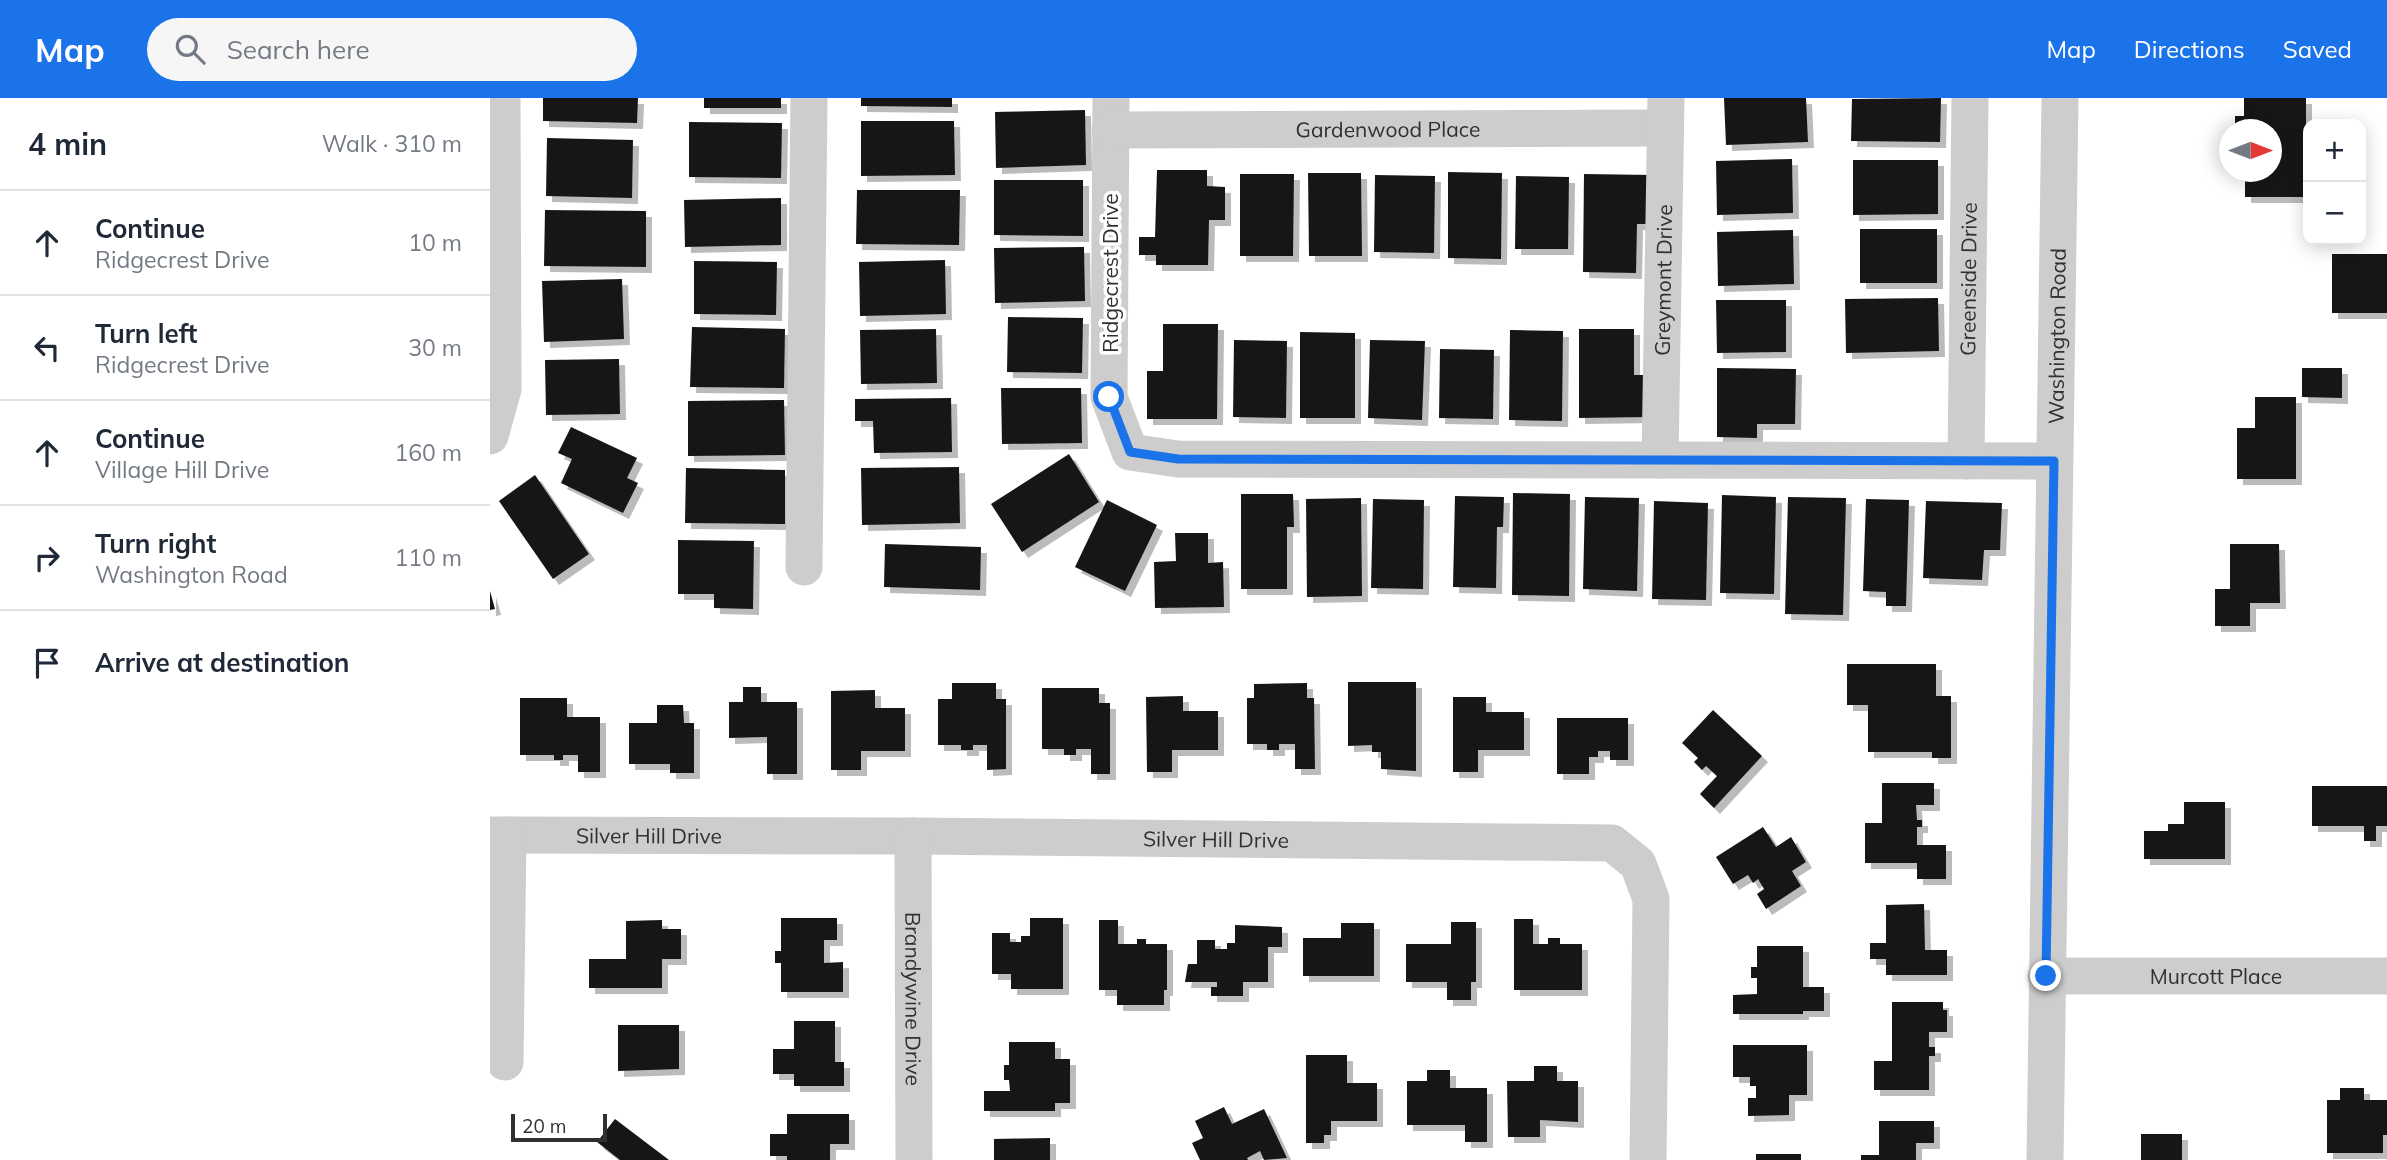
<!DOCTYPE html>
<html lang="en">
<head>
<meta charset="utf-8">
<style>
  body { margin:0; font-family:Mulish,sans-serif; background:#f6f6f7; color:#1f2937 }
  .controls { position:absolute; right:21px; top:21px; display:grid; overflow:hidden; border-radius:14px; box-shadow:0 4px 18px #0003 }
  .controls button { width:63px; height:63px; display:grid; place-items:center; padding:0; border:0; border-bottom:2px solid #e0e1e3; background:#fff; color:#1f2937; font:35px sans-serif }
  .compass { position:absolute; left:1729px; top:21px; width:63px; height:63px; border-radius:50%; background:#fff; box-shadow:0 4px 18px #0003; rotate:90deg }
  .scale { position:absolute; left:21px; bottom:18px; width:96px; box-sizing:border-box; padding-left:7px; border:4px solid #303030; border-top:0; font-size:19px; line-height:24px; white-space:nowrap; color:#303030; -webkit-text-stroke:5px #fff; paint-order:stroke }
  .stop { position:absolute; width:21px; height:21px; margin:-16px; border:5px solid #1a73e8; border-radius:50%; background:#fff }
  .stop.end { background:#1a73e8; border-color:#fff; box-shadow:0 2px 7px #0008 }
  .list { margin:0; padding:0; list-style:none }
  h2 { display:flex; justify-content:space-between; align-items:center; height:91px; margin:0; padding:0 28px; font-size:30px }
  h2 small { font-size:23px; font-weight:400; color:#747a83 }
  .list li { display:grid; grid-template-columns:46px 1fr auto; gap:21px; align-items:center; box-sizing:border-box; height:105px; padding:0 28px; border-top:2px solid #e0e1e3 }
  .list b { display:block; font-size:26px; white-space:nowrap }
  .list p { margin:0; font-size:23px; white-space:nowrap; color:#747a83 }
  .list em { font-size:23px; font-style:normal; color:#747a83 }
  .icon { flex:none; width:38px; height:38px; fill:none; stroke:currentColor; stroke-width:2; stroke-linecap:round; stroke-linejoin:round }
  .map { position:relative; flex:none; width:1897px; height:1062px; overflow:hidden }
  header { display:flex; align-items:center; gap:42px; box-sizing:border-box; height:98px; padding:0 35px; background:#1a73e8; color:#fff }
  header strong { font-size:33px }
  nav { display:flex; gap:38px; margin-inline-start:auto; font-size:24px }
  .search { width:490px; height:63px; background:#f6f6f7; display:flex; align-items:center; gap:18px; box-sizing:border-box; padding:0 24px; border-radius:38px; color:#747a83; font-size:26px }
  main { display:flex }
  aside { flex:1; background:#fff }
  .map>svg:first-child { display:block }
  .building { fill:#171717; filter:url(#shadow) }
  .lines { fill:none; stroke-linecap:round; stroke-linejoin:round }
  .minor { stroke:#cdcdcd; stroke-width:37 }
  .route { stroke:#1a73e8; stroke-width:9 }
  .labels { text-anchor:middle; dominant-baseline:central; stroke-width:7; stroke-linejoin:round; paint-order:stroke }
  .street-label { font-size:21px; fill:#303030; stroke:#fff }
</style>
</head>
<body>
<header>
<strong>Map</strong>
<div class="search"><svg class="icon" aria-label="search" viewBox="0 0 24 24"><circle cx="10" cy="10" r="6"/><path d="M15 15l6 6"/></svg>Search here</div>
<nav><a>Map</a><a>Directions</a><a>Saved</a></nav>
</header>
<main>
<aside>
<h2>4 min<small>Walk · 310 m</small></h2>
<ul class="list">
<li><svg class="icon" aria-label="ahead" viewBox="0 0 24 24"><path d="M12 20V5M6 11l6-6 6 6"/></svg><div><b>Continue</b><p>Ridgecrest Drive</p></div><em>10 m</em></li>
<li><svg class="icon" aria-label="left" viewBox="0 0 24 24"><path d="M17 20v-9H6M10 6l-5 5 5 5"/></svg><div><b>Turn left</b><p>Ridgecrest Drive</p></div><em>30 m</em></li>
<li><svg class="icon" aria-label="ahead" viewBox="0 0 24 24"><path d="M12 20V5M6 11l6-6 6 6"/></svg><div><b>Continue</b><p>Village Hill Drive</p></div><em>160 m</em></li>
<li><svg class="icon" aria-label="right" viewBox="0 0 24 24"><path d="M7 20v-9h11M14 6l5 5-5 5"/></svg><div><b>Turn right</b><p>Washington Road</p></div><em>110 m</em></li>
<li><svg class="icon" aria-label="arrive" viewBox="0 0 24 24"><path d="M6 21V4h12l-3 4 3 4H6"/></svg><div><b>Arrive at destination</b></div></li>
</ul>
</aside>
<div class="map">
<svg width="1897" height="1062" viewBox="0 0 1897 1062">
  <defs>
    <filter id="shadow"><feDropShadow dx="6" dy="6" stdDeviation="0" flood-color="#0004"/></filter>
  </defs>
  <rect width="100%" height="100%" fill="#fff"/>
  <path class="building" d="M53 0H148L147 25 53 23Z
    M214 0H291V10H214Z
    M371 0H462V9L371 8Z
    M1234 0H1316L1318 44 1236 47Z
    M1451 0 1450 44 1361 43 1362 1Z
    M1754 0H1816V99H1755V77H1745V74H1782V32H1745V18H1754Z
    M595 12 596 67 506 70 505 14Z
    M371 23H464L465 77 371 78Z
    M199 24 292 25 291 80 199 79Z
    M57 40 143 42 142 100 56 98Z
    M1302 61 1303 115 1227 117 1226 63Z
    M1363 62H1448V116L1363 117Z
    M667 72H717V88L735 89V122H719L718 167H666V157H649V139H665Z
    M958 74 1012 75 1011 161 958 160Z
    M818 75H871L872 158H819Z
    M750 76H804L803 158H750Z
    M1094 76 1162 77 1161 126H1147L1146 175 1093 174Z
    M885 77 945 78 944 155 884 154Z
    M1026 78 1079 79 1078 151H1025Z
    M504 82H593V138L504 137Z
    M367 92H470L469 147 366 146Z
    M291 100V147L195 149 194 102Z
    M55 112 156 113V169L54 168Z
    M1370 131H1447V185H1370Z
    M1303 132 1304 186 1228 188 1227 134Z
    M594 149 595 203 505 205 504 150Z
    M1842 156H1897V215H1842Z
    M455 162 456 216 370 218 369 164Z
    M204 163 287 164 286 217 204 216Z
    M132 181 134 241 54 244 52 183Z
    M1448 200 1449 253 1356 255 1355 201Z
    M1226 202H1296V254L1227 255Z
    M518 219 593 220 592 275 517 274Z
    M673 226H728L727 321H657V273H673Z
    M202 229 295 231 294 290 200 289Z
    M446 231 447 285 371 286 370 232Z
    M1089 231H1144V277H1158V319L1089 320Z
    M1020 232 1073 233 1072 323 1019 322Z
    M810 234 865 235V320H810Z
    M744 242 797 243 796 320 743 319Z
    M880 242 935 243 932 322 878 320Z
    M950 251 1004 252 1003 321 949 320Z
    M129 261 130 316 56 317 55 262Z
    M1227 270 1306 271 1305 326H1267V340L1227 339Z
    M1812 270H1852V300L1812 299Z
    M511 290H591L592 345 512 346Z
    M1765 299H1806V381H1747V330H1765Z
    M461 300 462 354 384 355 383 323H365V301Z
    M294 302 295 357 198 358V303Z
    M81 329 147 360 137 380 148 385 133 415 71 385 82 361 68 355Z
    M579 356 609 404 532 454 501 406Z
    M469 369 470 425 372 427 371 370Z
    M196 370 295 372V426L195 425Z
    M45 377 99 456 63 481 9 403Z
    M1023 395 1080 396 1079 498 1022 497Z
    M751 396H803L804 429H797V491H751Z
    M1232 397 1286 399 1284 496 1230 495Z
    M965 398 1014 399 1013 429H1007L1006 490 963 489Z
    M1095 399 1149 400 1147 493 1093 491Z
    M1298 399 1356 400 1353 517 1295 516Z
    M871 400 872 498 817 499 816 401Z
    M883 401 934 402 933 491 881 490Z
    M1376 401 1419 402 1416 508H1396V494L1373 493Z
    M617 402 667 427 635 493 585 469Z
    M1164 403 1218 405 1216 502 1162 501Z
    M1436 403 1512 405 1510 452H1494L1492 482 1433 480Z
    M685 435H718V465L733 464 734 509 665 510 664 464 686 463Z
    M188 442 264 443 263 511 224 510V496H188Z
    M395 446 491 449 490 492 394 489Z
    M1740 446H1789L1790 505H1760V528H1725V491H1740Z
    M0 493 5 511 0 512Z
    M1357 566H1446V598H1461V660H1442V654H1378V607H1357Z
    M858 584H926V673L891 671V654H882V647L858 648Z
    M462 585H506V601H516V671L497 672V647H483V652H471V647H448V601H462Z
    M817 585V600H824L825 671H805V646H789V652H777V646H757V600H764V586Z
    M253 589H271V604H307V676H277V639L239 640V604H253Z
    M552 590H609V605H620V676H601V651H586V657H574V651H552Z
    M385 592V610H415V653H371V672H341V593Z
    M693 598V613H728V652H682V674H657L656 599Z
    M963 599H996V614H1034V652H988V674H963Z
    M30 600H77V619H110V674H88V657H73V662H64V657H30Z
    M167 607H193L194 625H204V675H180V666H139V625H167Z
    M1223 612 1272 658 1224 710 1210 696 1227 678 1216 668 1212 672 1204 664 1208 660 1192 645Z
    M1067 620H1138V662H1120V653H1108V659H1099V676H1067Z
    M1392 685H1444V707H1426L1427 722H1432V729H1427V747H1456V781H1427V765H1375V725H1392Z
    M1822 688H1897V728H1886V743H1874V728H1822Z
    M1694 704H1735V761H1654V733H1678V726H1694Z
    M1273 729 1286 749 1301 739 1316 764 1302 773 1311 788 1276 811 1267 796 1274 791 1268 781 1263 785 1258 777 1243 786 1226 759Z
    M1434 806 1435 852H1457V877H1396V861H1380V845H1396V807Z
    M291 820H347V842H334V865L353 864V894H291V865H285V853H291Z
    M540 820H573V891H521V876H502V835H520V844H531V838H540Z
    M1024 821H1043V846H1058V840H1070V846H1092V892H1024Z
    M172 822V831H191V861H172V890H99V861H136V823Z
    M609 822H628V846H647V841H656V846H677V892H674V907H627V892H609Z
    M961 824H986V884H981V902H957V884H916V846H961Z
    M851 825H884V878H813V840H851Z
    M745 827 792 829V849H778V884H753V898H721V889H727V884H695L698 866H707V842H725V851H737V845H745Z
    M1267 848H1313V889H1334V913H1313V916H1243V897L1267 896V880H1261V869H1267Z
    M1402 904H1453V912H1457V934H1439V949H1445V958H1439V992H1384V963H1402Z
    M304 923H345V964H354V988H304V976H283V951H304Z
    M128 927H189V971L128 973Z
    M519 944H565V961H580V1005H565V1013H494V993H520L519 982H514V967H519Z
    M1243 947H1317V997H1299V1017L1258 1018V1000H1266V988H1260V979H1243Z
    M816 957H857V985H887V1023H841V1037H834V1045H816Z
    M1044 968H1067V983H1088V1024L1050 1022V1039H1018L1017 983H1044Z
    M937 972H960V990H997V1044H975V1027H917V983H937Z
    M1850 990H1874V1002H1897V1037H1893V1055H1837V1002H1850Z
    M734 1009 742 1026 774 1011 797 1060 774 1062 770 1053 757 1060 758 1062H710L702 1045 713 1040 705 1023Z
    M297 1016H359V1046H340V1062H297V1058H280V1036H297Z
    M125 1021 179 1062H130L107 1044Z
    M1389 1023H1444V1045H1426V1062H1371V1057H1389Z
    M1651 1036H1692V1062H1651Z
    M560 1040V1062H504V1041Z
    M1266 1056H1311V1062H1266Z"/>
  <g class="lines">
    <g class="minor">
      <path d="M621 0 619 299 640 354 688 361 1564 363"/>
      <path id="s1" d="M620 32 1175 30"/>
      <path d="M0 338 13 291 12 0"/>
      <path id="s2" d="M1170 362 1176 0"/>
      <path id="s3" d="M1476 363 1480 0"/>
      <path d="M314 469 319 0"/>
      <path id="s4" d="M0 737 423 738 1122 745 1148 766 1161 801 1158 1062"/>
      <path id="s5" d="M423 738 424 1062"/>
      <path id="s6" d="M1556 878H1897"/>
      <path d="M15 964 18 737"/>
      <path id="s7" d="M1555 1062 1570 0"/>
    </g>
  </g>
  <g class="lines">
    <path class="route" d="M619 299 640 354 688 361 1564 363 1556 878"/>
  </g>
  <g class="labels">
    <g class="street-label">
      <text stroke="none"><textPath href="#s1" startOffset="278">Gardenwood Place</textPath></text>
      <text transform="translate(620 175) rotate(-90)">Ridgecrest Drive</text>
      <text stroke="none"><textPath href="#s2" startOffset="180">Greymont Drive</textPath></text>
      <text stroke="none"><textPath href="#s3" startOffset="182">Greenside Drive</textPath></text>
      <text stroke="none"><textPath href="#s7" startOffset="824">Washington Road</textPath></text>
      <text stroke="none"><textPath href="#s4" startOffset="159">Silver Hill Drive</textPath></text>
      <text stroke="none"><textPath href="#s4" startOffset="726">Silver Hill Drive</textPath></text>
      <text stroke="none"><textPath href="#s6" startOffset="170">Murcott Place</textPath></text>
      <text stroke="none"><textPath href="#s5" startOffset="163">Brandywine Drive</textPath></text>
    </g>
  </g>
</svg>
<div class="controls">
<button>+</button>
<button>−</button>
</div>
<svg class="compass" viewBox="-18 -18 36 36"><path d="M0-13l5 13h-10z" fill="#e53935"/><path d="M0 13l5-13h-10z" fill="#747a83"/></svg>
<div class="scale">20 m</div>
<div class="stop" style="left:619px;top:299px"></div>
<div class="stop end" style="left:1556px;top:878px"></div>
</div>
</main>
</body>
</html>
